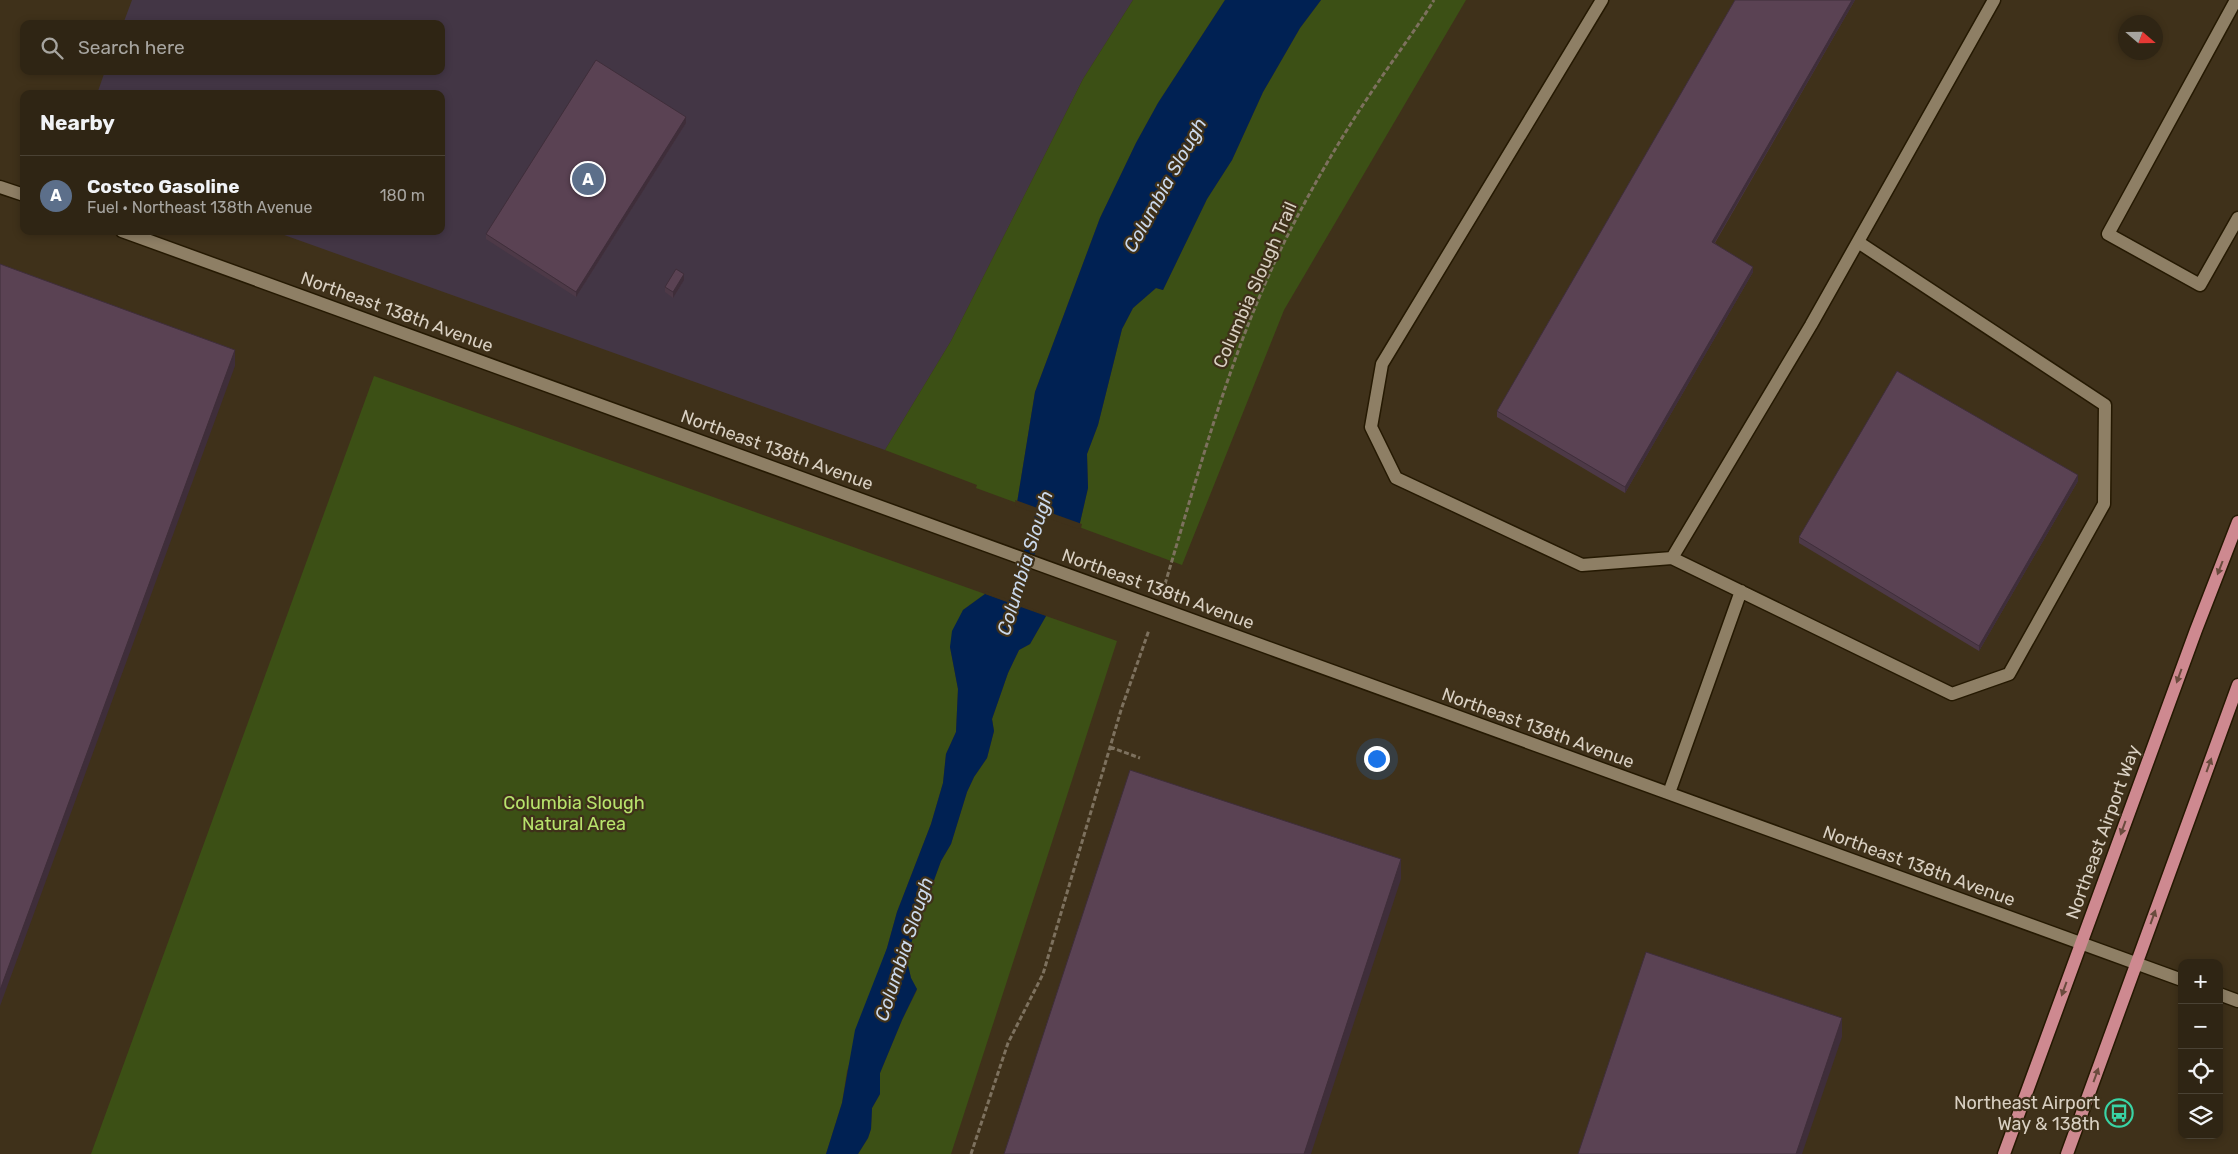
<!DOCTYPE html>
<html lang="en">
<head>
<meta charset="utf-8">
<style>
  body { margin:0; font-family:Rubik,sans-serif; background:#372d1d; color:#f1f3f6 }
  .controls { position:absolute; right:15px; bottom:15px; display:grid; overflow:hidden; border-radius:10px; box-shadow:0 2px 8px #0003 }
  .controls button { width:45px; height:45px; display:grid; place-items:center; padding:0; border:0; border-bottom:1px solid #4a4234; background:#2f2514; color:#f1f3f6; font:25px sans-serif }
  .compass { position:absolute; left:2118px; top:15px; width:45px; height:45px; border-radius:50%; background:#2f2514; box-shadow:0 2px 8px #0003; rotate:110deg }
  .you { position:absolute; left:1376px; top:758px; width:18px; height:18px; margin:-12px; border:4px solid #fff; border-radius:50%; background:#1a73e8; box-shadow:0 0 0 8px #1a73e833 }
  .badge { display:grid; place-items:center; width:32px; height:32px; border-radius:50%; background:#1a73e8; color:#fff; font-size:16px; font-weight:700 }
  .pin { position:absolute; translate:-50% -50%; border:2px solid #fff; box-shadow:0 1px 5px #0006 }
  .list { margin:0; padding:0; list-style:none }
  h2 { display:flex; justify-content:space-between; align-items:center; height:65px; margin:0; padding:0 20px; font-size:21px }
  h2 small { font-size:16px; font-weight:400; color:#a7a5a0 }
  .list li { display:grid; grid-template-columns:32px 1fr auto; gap:15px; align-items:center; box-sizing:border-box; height:80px; padding:0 20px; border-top:1px solid #4a4234 }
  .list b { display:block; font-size:19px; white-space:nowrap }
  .list p { margin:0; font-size:16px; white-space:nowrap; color:#a7a5a0 }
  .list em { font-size:16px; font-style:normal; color:#a7a5a0 }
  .icon { flex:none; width:28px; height:28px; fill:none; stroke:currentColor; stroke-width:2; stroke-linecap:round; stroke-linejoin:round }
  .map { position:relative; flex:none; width:2238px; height:1154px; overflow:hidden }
  .search { position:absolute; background:#2f2514; box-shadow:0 2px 8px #0003; left:20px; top:20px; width:425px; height:55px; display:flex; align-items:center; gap:12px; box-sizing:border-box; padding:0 18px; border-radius:10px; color:#a7a5a0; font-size:19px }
  .panel { position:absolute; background:#2f2514; box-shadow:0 2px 8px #0003; left:20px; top:90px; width:425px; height:145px; border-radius:10px }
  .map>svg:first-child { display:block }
  .commercial { fill:#433645 }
  .green { fill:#3c5015 }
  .water { fill:#002153 }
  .pier { fill:#3f311a }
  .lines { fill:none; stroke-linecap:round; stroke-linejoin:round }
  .stream { stroke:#002153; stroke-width:11 }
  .minor-casing { stroke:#251902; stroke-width:15 }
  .major-casing { stroke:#251902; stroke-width:15 }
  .path { stroke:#7d715e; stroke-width:3; stroke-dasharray:5 2.5; stroke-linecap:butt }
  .minor { stroke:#8e7f65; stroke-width:12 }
  .major { stroke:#ce8990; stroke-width:12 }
  .wall { fill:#4d3947 }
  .shaded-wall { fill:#3f2e3a }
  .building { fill:#5a4253; stroke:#3f2e3a }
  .oneway { fill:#6a4b3d }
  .labels { text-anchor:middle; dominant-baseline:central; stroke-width:4.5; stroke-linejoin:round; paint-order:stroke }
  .street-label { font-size:18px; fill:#d9d0c2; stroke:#3f311a }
  .park-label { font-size:18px; fill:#b8e36c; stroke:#3f311a }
  .poi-label { font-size:18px; fill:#d9d0c2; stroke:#3f311a; text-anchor:end }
  .water-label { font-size:19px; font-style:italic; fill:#cbd9ec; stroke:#3f311a }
</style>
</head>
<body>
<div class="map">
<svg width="2238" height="1154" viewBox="0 0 2238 1154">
  <rect width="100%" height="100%" fill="#3f311a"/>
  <path class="commercial" d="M132 0H1133L1083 79 951 341 885 450 273 231H441V94H97L105 71H441V24H123Z"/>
  <path class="green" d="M1133 0H1225L1158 103 1136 143 1100 218 1035 392 1017 503 976 488 977 485 885 450 951 341 1083 79Z
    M1321 0H1466L1284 310 1182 565 1079 527 1088 488 1087 454 1098 425 1122 329 1133 308 1156 288 1163 290 1207 199 1232 160 1263 92 1300 28Z
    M374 376 985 594 963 610 950 647 958 689 956 732 946 754 943 783 931 824 897 912 887 948 847 1071 842 1103 826 1154H91Z
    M1046 616 1117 641 951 1154H858L868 1138 871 1129 872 1108 880 1094V1073L902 1020 917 990 911 978 906 957 941 861 951 844 967 792 974 777 987 758 994 731 992 719 1008 673 1019 650 1030 644Z"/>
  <path class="water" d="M1225 0H1321L1300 28 1263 92 1232 160 1207 199 1163 290 1156 288 1133 308 1122 329 1098 425 1087 454 1088 488 1079 527 1017 503 1035 392 1100 218 1136 143 1158 103Z
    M985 594 1046 616 1030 644 1019 650 1008 673 992 719 994 731 987 758 974 777 967 792 951 844 941 861 906 957 911 978 917 989 902 1020 880 1073V1094L872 1108 871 1129 868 1138 858 1154H826L842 1103 855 1030 887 948 897 912 931 824 943 783 946 754 956 732 958 689 950 647 952 631 963 610Z"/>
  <path class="pier" d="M1015 500 1082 524 1081 528 1078 529 1016 506Z
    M986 591 1046 614 1048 616 983 593Z"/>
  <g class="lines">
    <path class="stream" d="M1009 619 1046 498"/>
    <g class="minor-casing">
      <path id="minor" d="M1602 0 1382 364 1371 427 1396 478 1582 565 1672 558 1811 325 1994 0
        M2236 0 2108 234 2200 285 2238 218
        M0 187 24 195
        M122 231 2182 980
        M1672 558 1952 694 2009 674 2104 504 2105 405 1858 242
        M1669 793 1741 591
        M2219 994 2238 1001"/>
    </g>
    <g class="major-casing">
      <path id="major" d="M2004 1154 2196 630 2238 522
        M2067 1154 2238 685"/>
    </g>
    <path class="path" d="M1165 584C1202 461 1235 335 1295 221 1320 173 1348 126 1379 81 1397 54 1417 28 1434 0
      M1110 747 1140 758
      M971 1154 1008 1043 1043 974 1121 710 1149 630"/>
    <use href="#minor" class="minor"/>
    <use href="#major" class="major"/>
  </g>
  <path class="wall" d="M1735 0H1855L1715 243 1753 272 1625 493 1497 417V411Z
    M686 123 576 297 486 239V234Z
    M684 280 673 298 665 292V287Z
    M2078 481 1979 651 1799 543V537Z"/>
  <path class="shaded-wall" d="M1852 0H1855L1712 247V242Z
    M686 117V123L576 297V292Z
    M1753 267V272L1625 493V487Z
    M684 274V280L673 298V292Z
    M235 350V366L0 1006V990Z
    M2078 475V481L1979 651V646Z
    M1401 859V879L1311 1154H1304Z
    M1842 1018V1037L1802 1154H1796Z"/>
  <path class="building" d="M1735 0H1852L1712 242 1753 267 1625 487 1497 411Z
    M596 60 686 117 576 292 486 234Z
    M0 264 235 350 0 990Z
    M676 269 684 274 673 292 665 287Z
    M1897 371 2078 475 1979 646 1799 537Z
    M1130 770 1401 859 1304 1154H1004Z
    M1646 952 1842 1018 1796 1154H1578Z"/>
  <defs><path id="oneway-solid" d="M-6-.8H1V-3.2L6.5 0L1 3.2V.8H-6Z" transform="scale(1.25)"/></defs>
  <g class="oneway">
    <use href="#oneway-solid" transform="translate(2220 568) rotate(111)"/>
    <use href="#oneway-solid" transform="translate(2179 676) rotate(110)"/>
    <use href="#oneway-solid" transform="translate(2209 765) rotate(-70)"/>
    <use href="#oneway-solid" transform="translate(2123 828) rotate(110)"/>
    <use href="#oneway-solid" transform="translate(2153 917) rotate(-70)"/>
    <use href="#oneway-solid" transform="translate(2064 989) rotate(110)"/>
    <use href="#oneway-solid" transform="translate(2096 1075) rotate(-70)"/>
  </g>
  <defs>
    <g id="bus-ring" transform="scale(1.4375)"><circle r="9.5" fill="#3f311a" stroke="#39d4a5" stroke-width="1.5"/><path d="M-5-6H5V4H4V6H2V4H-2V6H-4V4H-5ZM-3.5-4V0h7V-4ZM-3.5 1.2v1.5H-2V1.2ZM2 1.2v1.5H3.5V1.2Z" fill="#39d4a5"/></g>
  </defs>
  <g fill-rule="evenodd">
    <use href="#bus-ring" x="2119" y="1113"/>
  </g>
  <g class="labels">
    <g class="street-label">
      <text transform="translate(1255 285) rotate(-66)">Columbia Slough Trail</text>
      <text transform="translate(397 312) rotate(20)">Northeast 138th Avenue</text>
      <text transform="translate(777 450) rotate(20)">Northeast 138th Avenue</text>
      <text transform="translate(1158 589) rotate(20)">Northeast 138th Avenue</text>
      <text transform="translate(1538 728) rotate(20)">Northeast 138th Avenue</text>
      <text transform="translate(2103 832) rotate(-70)">Northeast Airport Way</text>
      <text transform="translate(1919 866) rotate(20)">Northeast 138th Avenue</text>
    </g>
    <g class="park-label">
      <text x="574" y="803">Columbia Slough<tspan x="574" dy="21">Natural Area</tspan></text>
    </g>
    <g class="poi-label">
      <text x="2100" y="1103">Northeast Airport<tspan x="2100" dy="21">Way &amp; 138th</tspan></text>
    </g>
    <g class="water-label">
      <text transform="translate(1165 185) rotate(-61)">Columbia Slough</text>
      <text transform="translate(1025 563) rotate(-73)">Columbia Slough</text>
      <text transform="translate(904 949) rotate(-72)">Columbia Slough</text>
    </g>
  </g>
</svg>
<div class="controls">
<button>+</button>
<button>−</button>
<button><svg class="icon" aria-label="locate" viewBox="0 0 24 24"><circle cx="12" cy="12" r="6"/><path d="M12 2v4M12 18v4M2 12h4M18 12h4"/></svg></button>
<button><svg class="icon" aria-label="layers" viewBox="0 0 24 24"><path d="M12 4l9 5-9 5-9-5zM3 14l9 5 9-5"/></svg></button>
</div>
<svg class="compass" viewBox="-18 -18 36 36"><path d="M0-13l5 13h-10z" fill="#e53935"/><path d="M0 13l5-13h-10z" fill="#a7a5a0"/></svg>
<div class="you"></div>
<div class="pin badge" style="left:588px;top:179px;background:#5c6f8a">A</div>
<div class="search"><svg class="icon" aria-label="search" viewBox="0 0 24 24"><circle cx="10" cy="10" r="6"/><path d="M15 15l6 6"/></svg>Search here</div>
<section class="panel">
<h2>Nearby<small></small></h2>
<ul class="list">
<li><span class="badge" style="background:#5c6f8a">A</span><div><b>Costco Gasoline</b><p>Fuel · Northeast 138th Avenue</p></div><em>180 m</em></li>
</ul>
</section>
</div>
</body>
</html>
